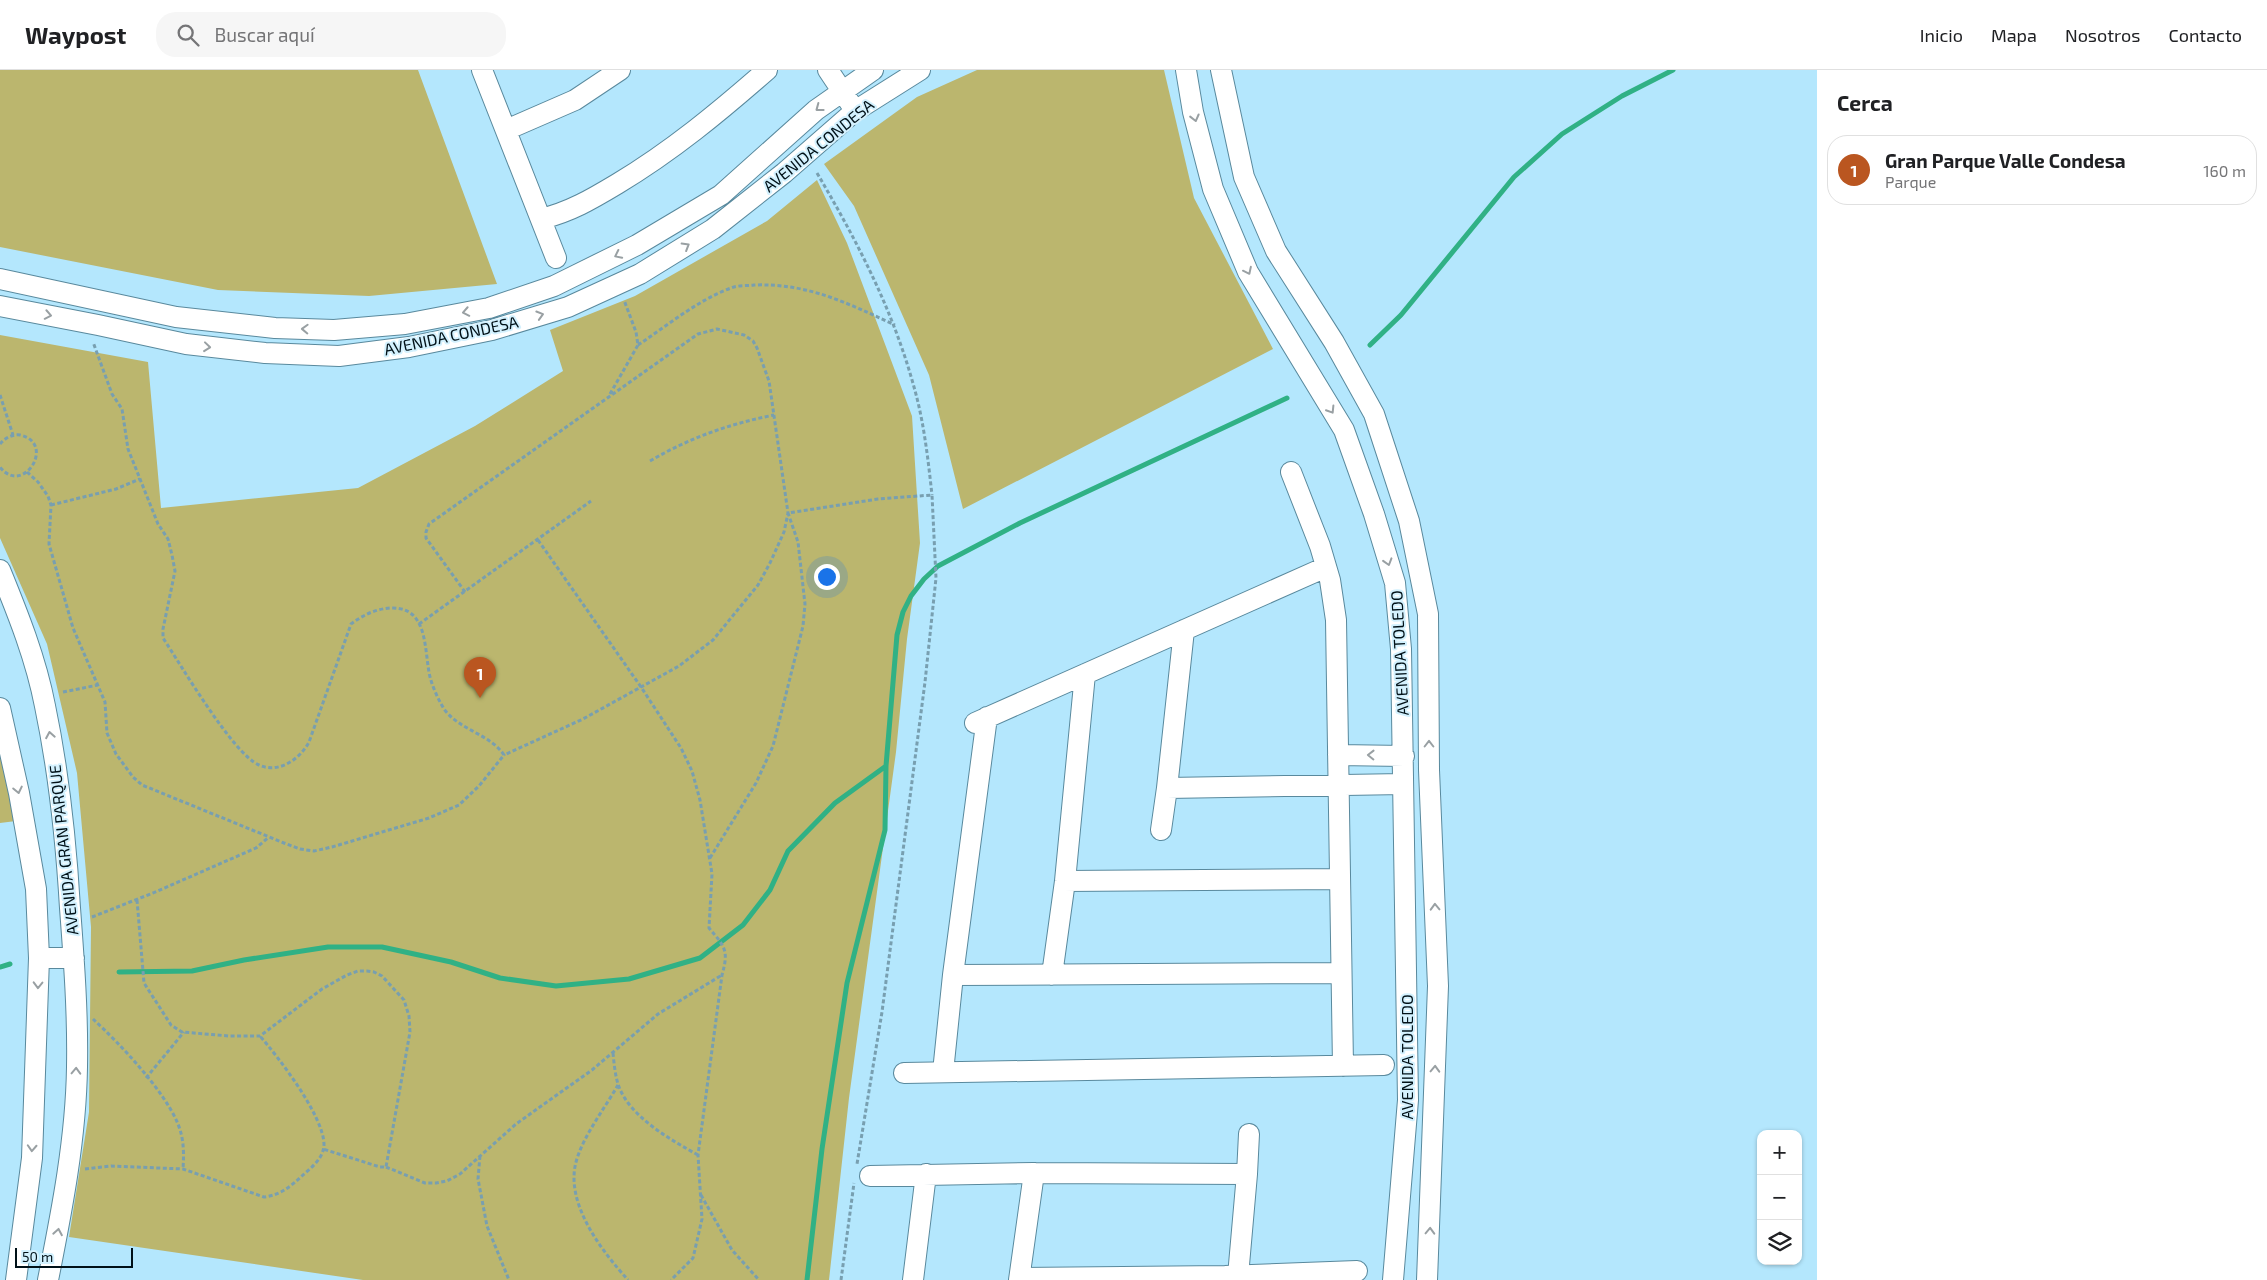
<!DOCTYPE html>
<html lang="es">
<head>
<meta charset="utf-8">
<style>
  body { margin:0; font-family:"Exo 2",sans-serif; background:#f6f6f6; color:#202124 }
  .controls { position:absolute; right:15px; bottom:15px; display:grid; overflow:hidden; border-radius:10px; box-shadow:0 1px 4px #0004 }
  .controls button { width:45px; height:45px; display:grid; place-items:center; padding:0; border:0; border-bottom:1px solid #e0e0e0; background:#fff; color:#202124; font:25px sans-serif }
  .scale { position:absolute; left:15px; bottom:12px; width:118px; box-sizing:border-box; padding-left:5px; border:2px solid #011118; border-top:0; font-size:14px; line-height:18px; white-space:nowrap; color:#011118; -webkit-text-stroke:4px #d3f1fe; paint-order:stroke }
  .you { position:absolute; left:826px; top:506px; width:18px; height:18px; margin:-12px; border:4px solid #fff; border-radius:50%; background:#1a73e8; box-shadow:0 0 0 8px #1a73e833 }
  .badge { display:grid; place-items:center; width:32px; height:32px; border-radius:50%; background:#ba5620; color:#fff; font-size:16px; font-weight:700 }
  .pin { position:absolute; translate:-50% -41px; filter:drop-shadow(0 1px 2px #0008) }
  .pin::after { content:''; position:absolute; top:26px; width:18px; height:15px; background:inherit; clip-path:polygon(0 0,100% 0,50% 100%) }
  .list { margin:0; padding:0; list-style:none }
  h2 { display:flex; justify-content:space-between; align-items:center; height:65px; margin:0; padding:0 20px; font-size:21px }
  h2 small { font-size:16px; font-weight:400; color:#757577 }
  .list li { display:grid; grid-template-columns:32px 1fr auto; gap:15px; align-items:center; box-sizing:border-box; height:70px; margin:0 10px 10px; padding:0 10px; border:1px solid #e0e0e0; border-radius:20px }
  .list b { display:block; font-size:19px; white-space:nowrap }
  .list p { margin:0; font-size:16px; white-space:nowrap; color:#757577 }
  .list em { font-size:16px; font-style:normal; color:#757577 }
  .icon { flex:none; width:28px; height:28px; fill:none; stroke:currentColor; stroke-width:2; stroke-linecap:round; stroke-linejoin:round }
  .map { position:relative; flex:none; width:1817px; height:1210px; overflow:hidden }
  header { display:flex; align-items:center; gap:30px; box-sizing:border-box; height:70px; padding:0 25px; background:#fff; border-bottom:1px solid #e0e0e0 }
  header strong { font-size:24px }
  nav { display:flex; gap:28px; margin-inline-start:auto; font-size:18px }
  .search { width:350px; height:45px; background:#f6f6f6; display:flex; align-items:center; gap:12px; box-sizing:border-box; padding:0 18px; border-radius:20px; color:#757577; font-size:19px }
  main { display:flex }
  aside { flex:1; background:#fff }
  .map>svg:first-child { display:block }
  .green { fill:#bbb66e }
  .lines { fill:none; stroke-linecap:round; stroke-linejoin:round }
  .stream { stroke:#30b185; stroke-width:5 }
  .minor-casing { stroke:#59899d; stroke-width:22 }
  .path { stroke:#789fb0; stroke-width:3; stroke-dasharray:4 2.5; stroke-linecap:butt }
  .minor { stroke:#fff; stroke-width:20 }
  .oneway { stroke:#99a0a3 }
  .labels { text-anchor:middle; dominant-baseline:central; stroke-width:4; stroke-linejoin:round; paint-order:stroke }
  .street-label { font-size:16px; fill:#011118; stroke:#d3f1fe }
</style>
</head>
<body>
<header>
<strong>Waypost</strong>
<div class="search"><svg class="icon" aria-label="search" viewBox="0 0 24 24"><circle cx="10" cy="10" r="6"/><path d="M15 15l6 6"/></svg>Buscar aquí</div>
<nav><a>Inicio</a><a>Mapa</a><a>Nosotros</a><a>Contacto</a></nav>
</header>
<main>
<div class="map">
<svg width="1817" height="1210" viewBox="0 0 1817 1210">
  <rect width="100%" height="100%" fill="#b4e7fd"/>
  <path class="green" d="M0 0H418L497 214 369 226 218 220 0 177Z
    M977 0H1164L1194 128 1273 279 963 439 929 305 854 136 824 94 917 27Z
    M817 110 847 173 912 346 920 473 907 569 896 682 849 1028 829 1210H363L69 1167 89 1042 91 857 77 703 47 574 0 468V265L148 292 161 438 358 418 475 356 563 301 550 260 635 226 767 151Z
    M0 686 16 751 0 753Z"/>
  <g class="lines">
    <path class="stream" d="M1370 275 1401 245 1514 107 1562 64 1622 26 1673 0
      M0 897 10 894
      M119 902 192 901 244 890 328 877H382L451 892 500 908 556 916 629 909 700 888 743 855 770 820 788 781 835 733 886 696 897 565 903 542 911 526 924 509 938 496 1020 453 1287 328
      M807 1210 822 1079 847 913 885 760 886 696"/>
    <g class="minor-casing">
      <path id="minor" d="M482 0 556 188
        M828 0 850 33
        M1186 0 1193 42 1213 119 1248 202 1344 360 1374 444 1395 513 1401 579 1408 1030 1393 1210
        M1221 0 1244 107 1276 181 1334 272 1374 344 1409 451 1428 544 1429 700 1438 916 1427 1210
        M506 60 575 30 620 0
        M541 149C570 142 592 129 617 114 672 81 719 42 767 0
        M0 209 176 247 275 258 334 260 405 254 489 238 554 216 637 175 721 125 816 40 873 0
        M0 236 98 255 186 274 265 283 339 286 409 277 492 260 568 237 640 204 713 159 784 103 855 41 920 0
        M1291 402 1320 476 1330 510 1336 550 1343 996
        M0 500C18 544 36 589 45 636 59 703 66 770 70 838 74 891 78 944 77 997 76 1068 62 1140 48 1210
        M0 638 19 723 36 819 39 888 32 1088 16 1210
        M975 653 1326 497
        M1338 685 1404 686
        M1167 718 1184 560
        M1161 760 1167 718 1403 714
        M1065 811 1340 809
        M39 888H74
        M953 905 1341 903
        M1052 905 1065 811 1085 604
        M943 1002 953 905 987 647
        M904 1003 1384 995
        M1247 1104 1249 1064
        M870 1106 1034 1103 1247 1104 1238 1206
        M1020 1208 1225 1206 1357 1201
        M913 1210 926 1104
        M1019 1210 1034 1103"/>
    </g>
    <path class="path" d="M817 103C857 171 893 240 914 317 924 352 928 389 932 425
      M638 275C668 255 698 230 731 218 738 215 747 216 754 215 808 213 847 233 895 255
      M610 324 638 275 636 262 624 230
      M0 325 13 365
      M0 374C5 368 12 364 20 365 57 373 23 427 0 397
      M650 391C689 368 729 354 774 345
      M27 402 38 412 48 426 51 435 49 474 73 558 105 632 107 663 116 684 133 707 142 715 284 773 300 779 314 781 332 777 429 748 459 735 479 716 504 685C490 664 459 660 444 639 438 629 433 618 430 607 424 582 429 538 393 538 377 538 363 545 351 554L309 672C300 689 279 704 259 695 233 684 181 595 163 568V559L175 501 172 485 168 469 158 454 128 379 122 339 112 324 93 272
      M51 435 116 419 140 409
      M538 470 641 617 681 678 692 701 700 730 712 804 709 858C725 877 729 880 722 905L698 1085 702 1149 693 1188 671 1210
      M465 522 426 468V462L429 454 698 264 717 259 744 265 753 271 757 278 769 311 788 443 784 462 770 493 758 515 713 570 679 596 583 649 504 685
      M419 554 591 431
      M63 622 98 615
      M710 788 756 713 773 676 803 556 805 534 798 472 788 443 878 429 932 425 936 508 925 612 882 942 857 1094
      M137 830 144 913 171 955 182 962 229 966H260L322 919 347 905 358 901H367L374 902 382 906 404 930 409 946 410 962 386 1097H380L323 1079
      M92 847 153 823 256 778 269 767
      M93 949C120 974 164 1020 178 1054 184 1069 184 1083 183 1099
      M613 983C614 993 615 1004 618 1014 628 1046 671 1070 698 1085
      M146 1008 184 962
      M618 1015C605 1038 583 1066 576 1092 565 1134 602 1181 628 1210
      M480 1086 478 1109 487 1156 509 1210
      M386 1097 425 1113H436L447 1111 460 1104 516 1054 592 1000 658 944 722 905
      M85 1099 111 1096 183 1099 264 1127C281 1125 291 1116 303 1105 312 1097 324 1088 324 1074 323 1045 279 988 260 966
      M701 1125 732 1180 759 1210
      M841 1210 854 1113"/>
    <use href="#minor" class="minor"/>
  </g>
  <defs><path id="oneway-chevron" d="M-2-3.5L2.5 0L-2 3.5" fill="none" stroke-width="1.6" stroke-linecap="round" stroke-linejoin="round" transform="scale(1.25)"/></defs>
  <g class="oneway">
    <use href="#oneway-chevron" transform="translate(819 38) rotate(143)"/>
    <use href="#oneway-chevron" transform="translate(1195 48) rotate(76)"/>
    <use href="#oneway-chevron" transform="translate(686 176) rotate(-31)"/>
    <use href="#oneway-chevron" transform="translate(618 185) rotate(154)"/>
    <use href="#oneway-chevron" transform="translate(1248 201) rotate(64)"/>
    <use href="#oneway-chevron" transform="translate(466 242) rotate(169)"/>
    <use href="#oneway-chevron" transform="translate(48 245) rotate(11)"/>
    <use href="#oneway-chevron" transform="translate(540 245) rotate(-17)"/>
    <use href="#oneway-chevron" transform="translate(305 259) rotate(-178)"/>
    <use href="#oneway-chevron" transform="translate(207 277) rotate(6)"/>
    <use href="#oneway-chevron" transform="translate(1331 340) rotate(58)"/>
    <use href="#oneway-chevron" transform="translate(1388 492) rotate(73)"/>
    <use href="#oneway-chevron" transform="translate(50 665) rotate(-100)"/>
    <use href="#oneway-chevron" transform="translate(1429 674) rotate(-90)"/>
    <use href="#oneway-chevron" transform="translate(1371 685) rotate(-179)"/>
    <use href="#oneway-chevron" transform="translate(18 720) rotate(78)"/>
    <use href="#oneway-chevron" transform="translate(1435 837) rotate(-92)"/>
    <use href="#oneway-chevron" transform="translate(38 915) rotate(91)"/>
    <use href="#oneway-chevron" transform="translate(1435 999) rotate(-88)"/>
    <use href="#oneway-chevron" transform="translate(76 1001) rotate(-88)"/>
    <use href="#oneway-chevron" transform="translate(32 1078) rotate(93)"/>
    <use href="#oneway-chevron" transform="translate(1430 1161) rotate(-88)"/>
    <use href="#oneway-chevron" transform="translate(58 1162) rotate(-80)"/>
  </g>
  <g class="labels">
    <g class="street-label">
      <text transform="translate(818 75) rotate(-39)">AVENIDA CONDESA</text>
      <text transform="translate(451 265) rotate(-12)">AVENIDA CONDESA</text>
      <text transform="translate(1399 583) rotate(-93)">AVENIDA TOLEDO</text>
      <text transform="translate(63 780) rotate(-96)">AVENIDA GRAN PARQUE</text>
      <text transform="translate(1406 987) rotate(-90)">AVENIDA TOLEDO</text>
    </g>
  </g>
</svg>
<div class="controls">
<button>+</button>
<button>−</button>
<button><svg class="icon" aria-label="layers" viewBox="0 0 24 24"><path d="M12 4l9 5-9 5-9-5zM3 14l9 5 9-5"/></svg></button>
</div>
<div class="scale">50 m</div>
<div class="you"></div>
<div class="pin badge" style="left:480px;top:628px">1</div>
</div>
<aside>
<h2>Cerca<small></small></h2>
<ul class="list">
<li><span class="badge">1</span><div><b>Gran Parque Valle Condesa</b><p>Parque</p></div><em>160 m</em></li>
</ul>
</aside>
</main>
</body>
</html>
